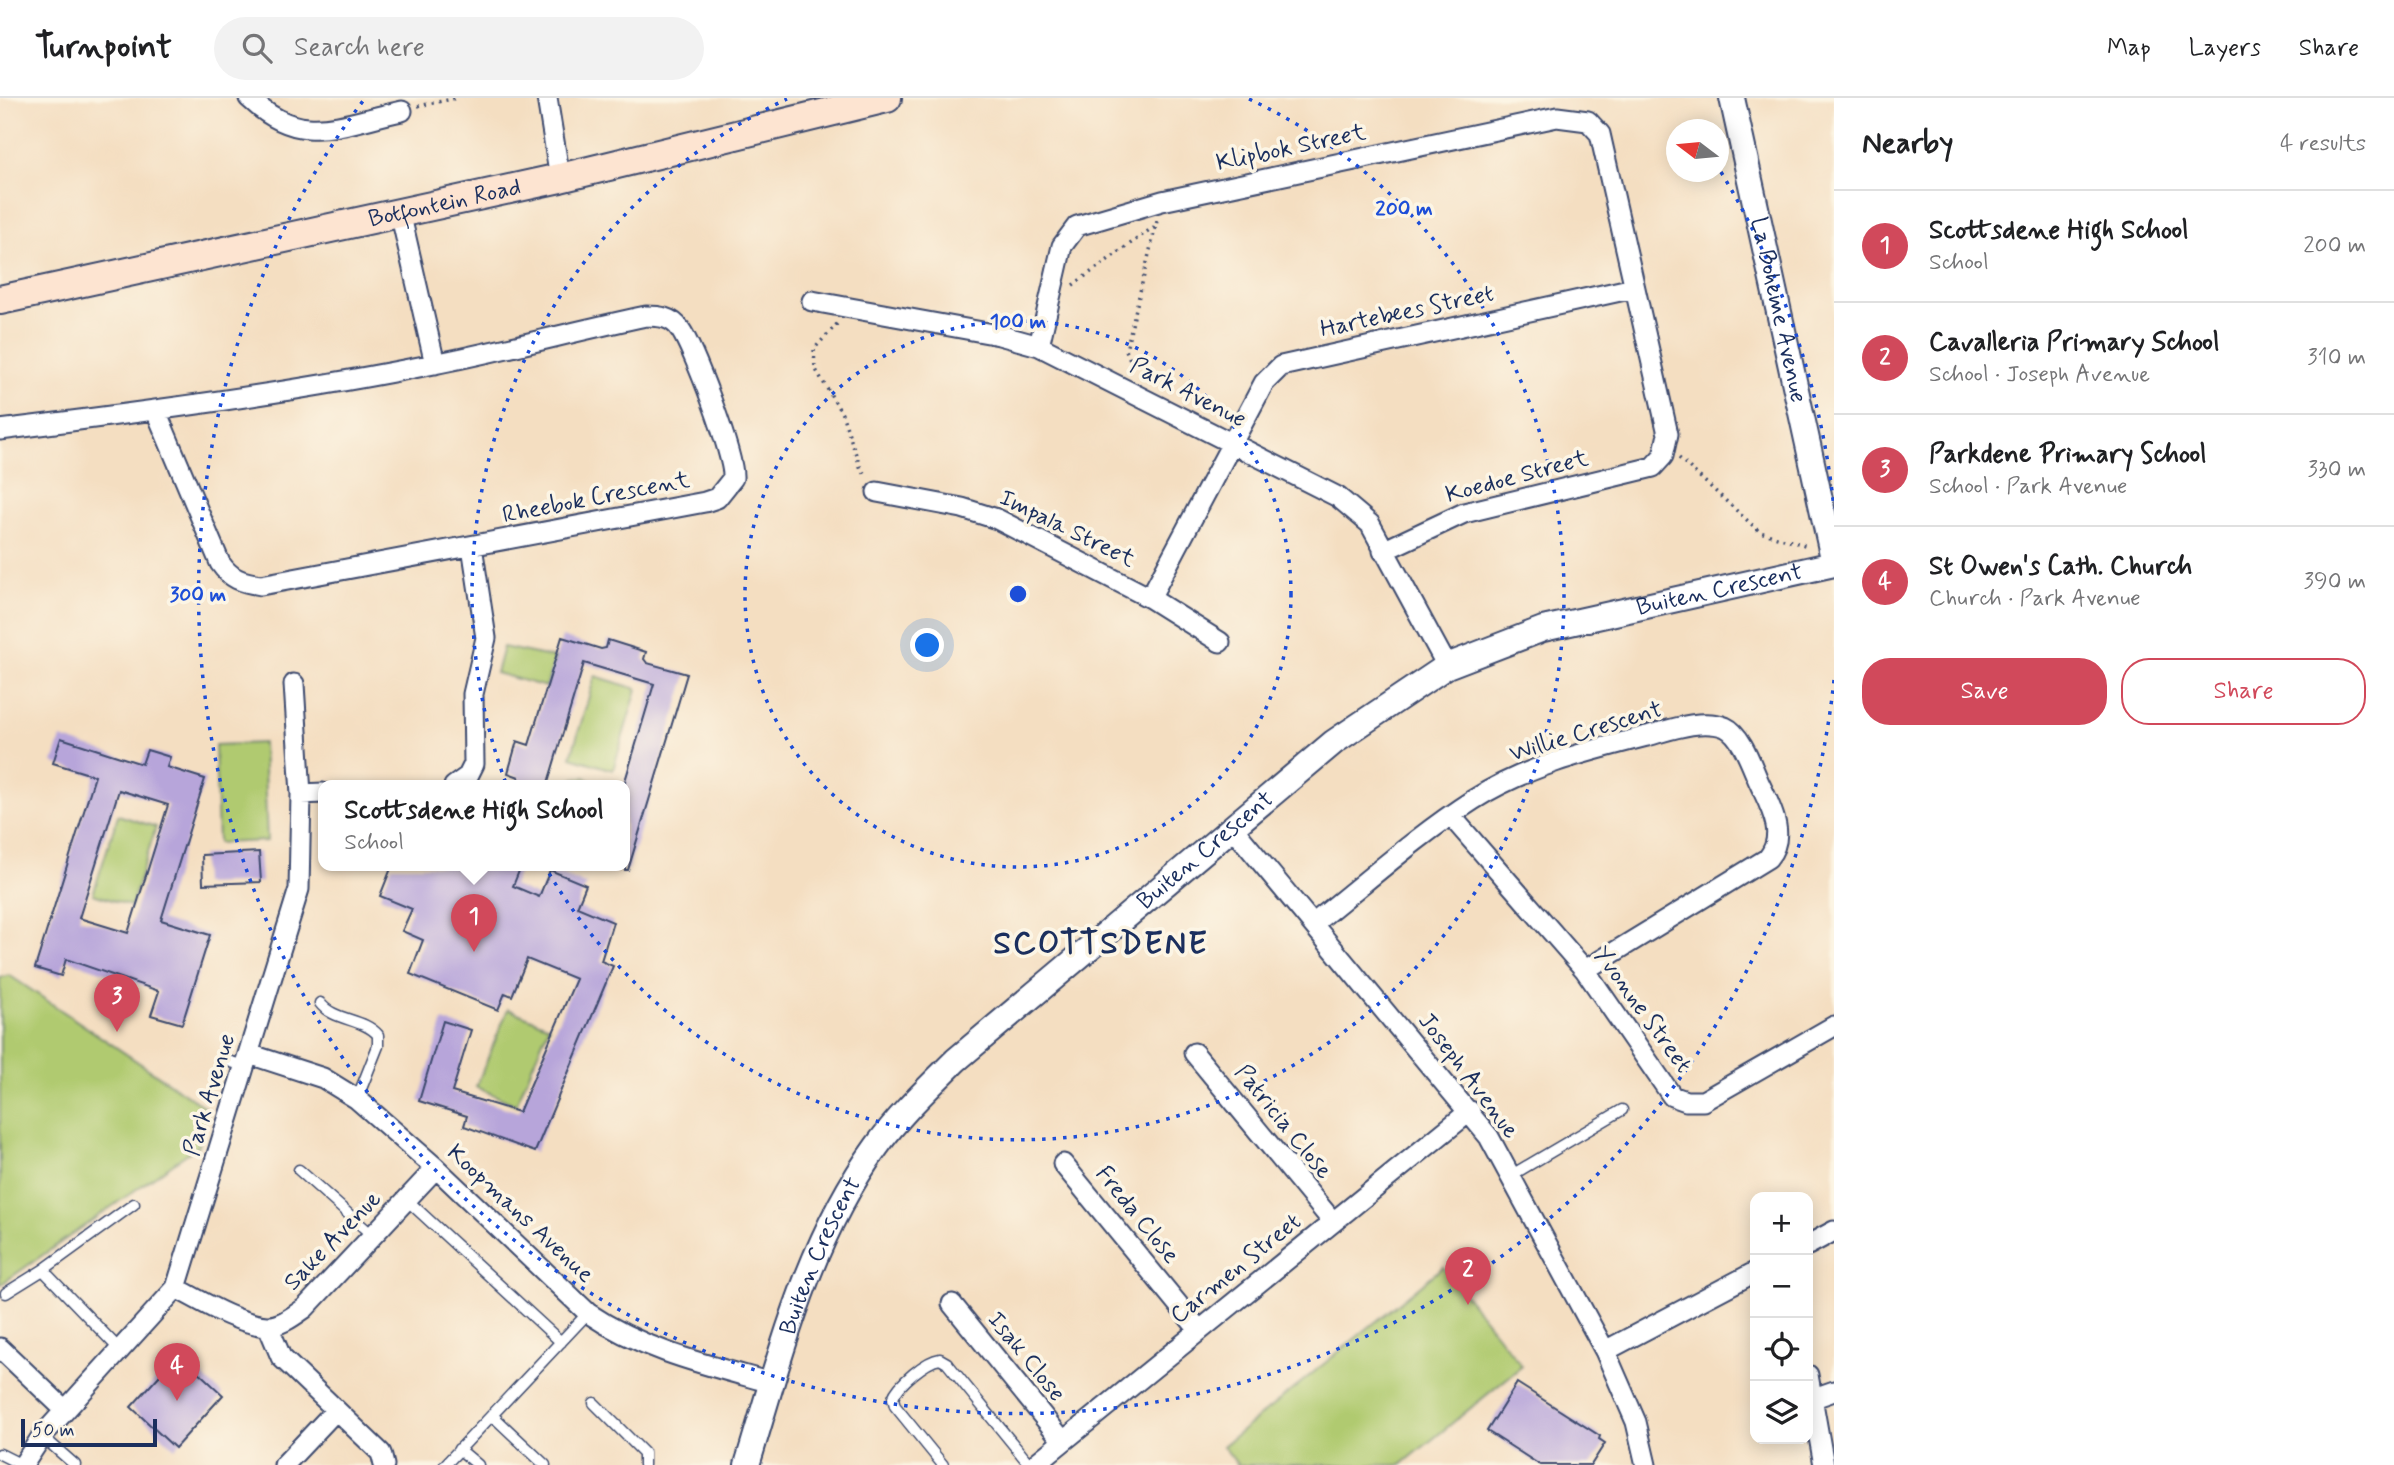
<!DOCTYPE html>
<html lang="en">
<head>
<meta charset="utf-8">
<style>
  body { margin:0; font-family:Mynerve,sans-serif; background:#f2f2f2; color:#202124 }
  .controls { position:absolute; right:21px; bottom:21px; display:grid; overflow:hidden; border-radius:14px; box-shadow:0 4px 18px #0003 }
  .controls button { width:63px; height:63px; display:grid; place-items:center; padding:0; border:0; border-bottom:2px solid #e0e0e0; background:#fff; color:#202124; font:35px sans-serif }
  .compass { position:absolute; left:1666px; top:21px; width:63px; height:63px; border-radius:50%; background:#fff; box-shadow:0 4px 18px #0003; rotate:286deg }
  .scale { position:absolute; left:21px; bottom:18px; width:136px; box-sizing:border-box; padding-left:7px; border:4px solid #1b2f5e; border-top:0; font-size:19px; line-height:24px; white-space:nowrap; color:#1b2f5e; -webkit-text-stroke:5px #fcf5e5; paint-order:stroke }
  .you { position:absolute; left:928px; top:548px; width:24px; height:24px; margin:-18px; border:5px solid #fff; border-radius:50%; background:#1a73e8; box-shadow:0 0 0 10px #1a73e833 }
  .badge { display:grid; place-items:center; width:46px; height:46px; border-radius:50%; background:#d1495b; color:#fff; font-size:23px; font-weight:700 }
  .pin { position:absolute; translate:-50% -58px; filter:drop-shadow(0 2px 4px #0008) }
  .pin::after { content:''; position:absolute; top:37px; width:24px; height:21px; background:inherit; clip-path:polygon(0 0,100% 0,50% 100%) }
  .popup { position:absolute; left:318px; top:682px; width:312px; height:91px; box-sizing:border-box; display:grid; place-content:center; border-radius:14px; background:#fff; filter:drop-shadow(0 2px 5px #0005); font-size:23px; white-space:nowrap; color:#757577 }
  .popup b { font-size:26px; color:#202124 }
  .popup::after { content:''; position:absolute; left:50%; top:100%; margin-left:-14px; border:14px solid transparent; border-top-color:#fff }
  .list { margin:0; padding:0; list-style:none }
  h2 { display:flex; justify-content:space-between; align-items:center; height:91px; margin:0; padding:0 28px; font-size:30px }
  h2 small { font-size:23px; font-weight:400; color:#757577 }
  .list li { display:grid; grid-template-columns:46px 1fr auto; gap:21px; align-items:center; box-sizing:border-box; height:112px; padding:0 28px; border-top:2px solid #e0e0e0 }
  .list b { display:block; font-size:26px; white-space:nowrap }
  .list p { margin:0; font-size:23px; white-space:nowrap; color:#757577 }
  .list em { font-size:23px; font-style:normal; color:#757577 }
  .actions { display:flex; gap:14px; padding:21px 28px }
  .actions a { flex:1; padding:16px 0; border:2px solid #d1495b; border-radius:28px; text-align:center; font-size:24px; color:#d1495b }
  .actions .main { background:#d1495b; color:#fff }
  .icon { flex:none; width:38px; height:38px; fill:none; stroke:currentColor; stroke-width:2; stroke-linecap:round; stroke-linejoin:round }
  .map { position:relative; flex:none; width:1834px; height:1367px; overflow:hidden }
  header { display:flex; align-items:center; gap:42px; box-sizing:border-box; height:98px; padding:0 35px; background:#fff; border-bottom:2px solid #e0e0e0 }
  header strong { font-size:33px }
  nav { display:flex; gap:38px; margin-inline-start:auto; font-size:24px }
  .search { width:490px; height:63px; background:#f2f2f2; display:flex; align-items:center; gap:18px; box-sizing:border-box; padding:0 24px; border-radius:38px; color:#757577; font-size:26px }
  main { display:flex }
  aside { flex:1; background:#fff }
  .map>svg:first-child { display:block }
  .green { fill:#b0ca70; stroke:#667c67; stroke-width:2 }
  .building { fill:#b7a5da; fill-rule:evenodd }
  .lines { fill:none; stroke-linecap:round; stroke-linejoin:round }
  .service-casing { stroke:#3c496d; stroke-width:13 }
  .minor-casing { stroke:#3c496d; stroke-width:23 }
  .tertiary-casing { stroke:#3c496d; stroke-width:28 }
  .secondary-casing { stroke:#3c496d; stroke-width:32 }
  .path { stroke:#3c496d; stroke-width:3.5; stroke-dasharray:2 5; stroke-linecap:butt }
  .service { stroke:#fff; stroke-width:10 }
  .minor { stroke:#fff; stroke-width:19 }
  .tertiary { stroke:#fff; stroke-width:24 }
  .secondary { stroke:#fde4d1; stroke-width:28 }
  .ring { fill:none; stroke:#1d4ed8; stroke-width:3.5; stroke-dasharray:3.5 7 }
  .labels { text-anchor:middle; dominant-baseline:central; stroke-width:7; stroke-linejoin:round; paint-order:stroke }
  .street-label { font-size:24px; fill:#1b2f5e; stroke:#fcf5e5 }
  .district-label { font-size:32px; font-weight:bold; letter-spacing:2px; fill:#1b2f5e; stroke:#fcf5e5 }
  .centre { fill:#1d4ed8; stroke:#fcf5e5; stroke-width:3.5 }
  .ring-label { font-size:21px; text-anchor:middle; font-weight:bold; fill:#1d4ed8; stroke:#fcf5e5; stroke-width:7; stroke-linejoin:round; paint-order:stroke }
</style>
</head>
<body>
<header>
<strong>Turnpoint</strong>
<div class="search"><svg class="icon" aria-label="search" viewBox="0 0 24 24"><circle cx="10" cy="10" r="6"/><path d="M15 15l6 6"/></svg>Search here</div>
<nav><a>Map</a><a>Layers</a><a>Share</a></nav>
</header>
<main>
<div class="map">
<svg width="1834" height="1367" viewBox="0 0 1834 1367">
  <rect width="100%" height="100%" fill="#fcf5e5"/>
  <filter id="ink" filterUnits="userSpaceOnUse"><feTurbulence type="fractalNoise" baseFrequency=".0143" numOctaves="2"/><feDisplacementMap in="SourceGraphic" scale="14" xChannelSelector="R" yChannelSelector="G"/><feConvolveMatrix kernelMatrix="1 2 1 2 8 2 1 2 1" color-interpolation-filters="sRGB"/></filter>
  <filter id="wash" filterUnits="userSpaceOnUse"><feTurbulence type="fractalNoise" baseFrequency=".00686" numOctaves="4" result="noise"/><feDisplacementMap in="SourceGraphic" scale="28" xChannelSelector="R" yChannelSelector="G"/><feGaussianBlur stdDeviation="1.57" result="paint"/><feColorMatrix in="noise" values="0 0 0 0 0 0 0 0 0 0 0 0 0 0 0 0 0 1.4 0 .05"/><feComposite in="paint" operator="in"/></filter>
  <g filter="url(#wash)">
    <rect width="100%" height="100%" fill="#f4dec1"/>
    <path class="green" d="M503 549 555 560 546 589 496 575Z
      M595 578 637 591 613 672 571 659Z
      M263 645 267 743 218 745 215 647Z
      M585 679 598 688H565L575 680Z
      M118 717 156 729 131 808 93 796Z
      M9 877 209 1012 198 1048 0 1187V880Z
      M508 911 549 928 516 1007 476 989Z
      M1443 1169 1522 1268 1401 1367H1238L1223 1348Z"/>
    <g id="blocks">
      <path class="building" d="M562 539 601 551 606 550 608 542 646 554 644 561 647 565 687 576 628 772H625V683L654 586 584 565 547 688H517L519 679 508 675 517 643 529 647Z
        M61 640 142 666 147 652 170 659 167 669 205 681 161 822 210 837 182 926 151 917 159 893 66 861 61 878 35 870 95 678 53 665ZM119 692 168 707 128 835 79 820Z
        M259 754 261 784 203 786 202 757Z
        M392 768H521L513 788 539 799 550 772 586 787 577 809 613 824 601 863 613 868 535 1054 464 1028 467 1018 419 1003 443 923 471 932 452 994 519 1014 576 881 527 861 512 898 505 895 498 912 410 876 423 842 402 833 412 811 380 798Z
        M179 1256 223 1297 175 1350 131 1309Z
        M1517 1285 1600 1338 1599 1341 1605 1345 1591 1367H1540L1487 1333Z"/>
    </g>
  </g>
  <g filter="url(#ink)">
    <use href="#blocks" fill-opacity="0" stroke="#3c496d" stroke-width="2"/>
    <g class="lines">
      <g class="service-casing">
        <path id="service" d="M320 905C333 923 364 920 378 937V948L357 1001
          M224 962 245 968
          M299 1072 372 1137
          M1510 1078 1622 1012
          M407 1102 561 1244
          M6 1195 43 1172
          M120 1252 43 1172 134 1106
          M594 1305 644 1355V1367
          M492 1317 545 1367
          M42 1338 75 1367
          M459 1351 478 1367
          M0 1356 22 1367
          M445 1367 588 1215
          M943 1367 895 1308 893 1300C898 1286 926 1263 940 1261L947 1265 1030 1367"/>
      </g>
      <g class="minor-casing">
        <path id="minor" d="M249 0C301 50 339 26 402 13
          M547 0 560 80
          M400 114 435 266
          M812 203 999 237 1039 248 1338 399 1370 426 1447 568
          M1039 248 1062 148 1077 128 1162 103 1557 19 1588 23 1600 36 1668 336 1663 358 1653 369 1464 415 1383 453
          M0 332C145 314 291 295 434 266 505 252 575 233 646 218 659 218 672 219 680 231 693 249 735 359 733 380L717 400 705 404 261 487C241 484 231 481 220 465L156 313
          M877 394 962 410 997 421 1150 500 1220 544
          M1150 500 1264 285 1281 268 1634 190
          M454 688 468 678 474 666 473 596 486 540 472 448
          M301 696 323 695
          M1451 718 1585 872 1672 998 1686 1003H1703L1834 928
          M1232 729 1489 1039 1605 1253 1636 1324 1646 1367
          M1314 825C1366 784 1417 738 1473 702 1524 669 1588 653 1647 638 1669 632 1702 620 1725 629 1741 636 1751 666 1758 682 1769 707 1788 736 1768 760L1585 872
          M1194 955 1333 1124
          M249 956 323 980 357 1001 436 1070 588 1215C644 1253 707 1267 772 1285
          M1063 1066 1199 1232
          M1808 1147 1834 1133
          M176 1190C203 1204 236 1225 266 1228 280 1229 295 1217 305 1210L436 1070
          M952 1206 1063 1343
          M268 1228 281 1259 381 1355 384 1367
          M0 1250 65 1312
          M1605 1253 1755 1174
          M1808 1277 1824 1367
          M1814 1300 1834 1293
          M23 1367 42 1338 176 1190 299 791 301 696 294 586
          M284 1367 336 1312
          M1034 1367 1470 1013"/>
      </g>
      <g class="tertiary-casing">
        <g id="tertiary">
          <path id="s1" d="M1732 0 1834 465"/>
          <path id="s2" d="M747 1367C781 1256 808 1143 877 1048 900 1016 929 989 956 962L1334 644 1447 568 1543 531 1834 466"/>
        </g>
      </g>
      <g class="secondary-casing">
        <g id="secondary">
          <path id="s3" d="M0 202 560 80 887 0"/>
        </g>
      </g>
      <path class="path" d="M418 8 457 0
        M1073 187 1155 128
        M837 226 814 251 815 270 842 316 861 371 867 379
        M1128 274 1131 264 1126 252 1157 123
        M1679 360 1760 434 1808 448"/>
      <use href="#service" class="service"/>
      <use href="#minor" class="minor"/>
      <use href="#tertiary" class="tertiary"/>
      <use href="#secondary" class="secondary"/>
    </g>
  </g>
  <g class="ring">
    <circle cx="1018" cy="496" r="273"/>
    <path d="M1249 1A546 546 0 1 1 787 1"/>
    <path d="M1834 582A820 820 0 1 1 363 3M1721 74A820 820 0 0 1 1834 410"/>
  </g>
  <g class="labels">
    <g class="street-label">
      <text transform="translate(1291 50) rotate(-12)">Klipbok Street</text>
      <text stroke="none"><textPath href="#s3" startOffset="455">Botfontein Road</textPath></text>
      <text stroke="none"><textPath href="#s1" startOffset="217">La Boheme Avenue</textPath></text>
      <text transform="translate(1407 214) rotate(-12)">Hartebees Street</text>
      <text transform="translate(1188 295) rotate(27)">Park Avenue</text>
      <text transform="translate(1517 379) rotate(-15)">Koedoe Street</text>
      <text transform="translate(596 400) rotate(-11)">Rheebok Crescent</text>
      <text transform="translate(1067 431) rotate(26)">Impala Street</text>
      <text stroke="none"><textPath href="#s2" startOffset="1377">Buiten Crescent</textPath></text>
      <text transform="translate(1586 634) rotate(-17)">Willie Crescent</text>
      <text stroke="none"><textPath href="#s2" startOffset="789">Buiten Crescent</textPath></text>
      <text transform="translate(1642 912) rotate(54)">Yvonne Street</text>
      <text transform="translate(1468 978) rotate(53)">Joseph Avenue</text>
      <text transform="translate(210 997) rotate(-73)">Park Avenue</text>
      <text transform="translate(1283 1024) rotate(51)">Patricia Close</text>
      <text transform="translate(520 1116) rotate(43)">Koopmans Avenue</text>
      <text transform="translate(1137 1117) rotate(51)">Freda Close</text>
      <text transform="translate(333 1143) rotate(-46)">Sake Avenue</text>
      <text stroke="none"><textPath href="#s2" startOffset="222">Buiten Crescent</textPath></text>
      <text transform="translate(1236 1171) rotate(-39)">Carmen Street</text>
      <text transform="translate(1026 1259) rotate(51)">Isak Close</text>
    </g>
    <g class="district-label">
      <text x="1101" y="846">SCOTTSDENE</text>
    </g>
  </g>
  <circle cx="1018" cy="496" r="10" class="centre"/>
  <g class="ring-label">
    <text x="1404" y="117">200 m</text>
    <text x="1018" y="230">100 m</text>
    <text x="198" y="503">300 m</text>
  </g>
</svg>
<div class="controls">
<button>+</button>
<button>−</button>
<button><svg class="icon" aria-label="locate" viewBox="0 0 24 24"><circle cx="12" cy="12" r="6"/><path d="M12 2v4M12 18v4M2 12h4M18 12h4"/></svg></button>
<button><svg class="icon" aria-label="layers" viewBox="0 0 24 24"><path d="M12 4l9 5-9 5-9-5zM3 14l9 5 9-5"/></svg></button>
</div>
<svg class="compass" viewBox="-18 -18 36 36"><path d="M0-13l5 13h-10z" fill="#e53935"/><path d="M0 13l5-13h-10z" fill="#757577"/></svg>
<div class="scale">50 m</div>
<div class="you"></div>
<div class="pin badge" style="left:474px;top:854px">1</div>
<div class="popup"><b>Scottsdene High School</b>School</div>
<div class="pin badge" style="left:1468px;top:1207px">2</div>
<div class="pin badge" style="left:117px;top:934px">3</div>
<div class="pin badge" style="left:177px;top:1303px">4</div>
</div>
<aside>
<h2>Nearby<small>4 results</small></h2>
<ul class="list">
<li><span class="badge">1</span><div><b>Scottsdene High School</b><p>School</p></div><em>200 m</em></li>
<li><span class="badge">2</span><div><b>Cavalleria Primary School</b><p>School · Joseph Avenue</p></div><em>310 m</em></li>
<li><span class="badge">3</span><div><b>Parkdene Primary School</b><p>School · Park Avenue</p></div><em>330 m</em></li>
<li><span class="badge">4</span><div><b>St Owen's Cath. Church</b><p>Church · Park Avenue</p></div><em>390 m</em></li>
</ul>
<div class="actions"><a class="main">Save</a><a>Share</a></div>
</aside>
</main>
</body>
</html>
